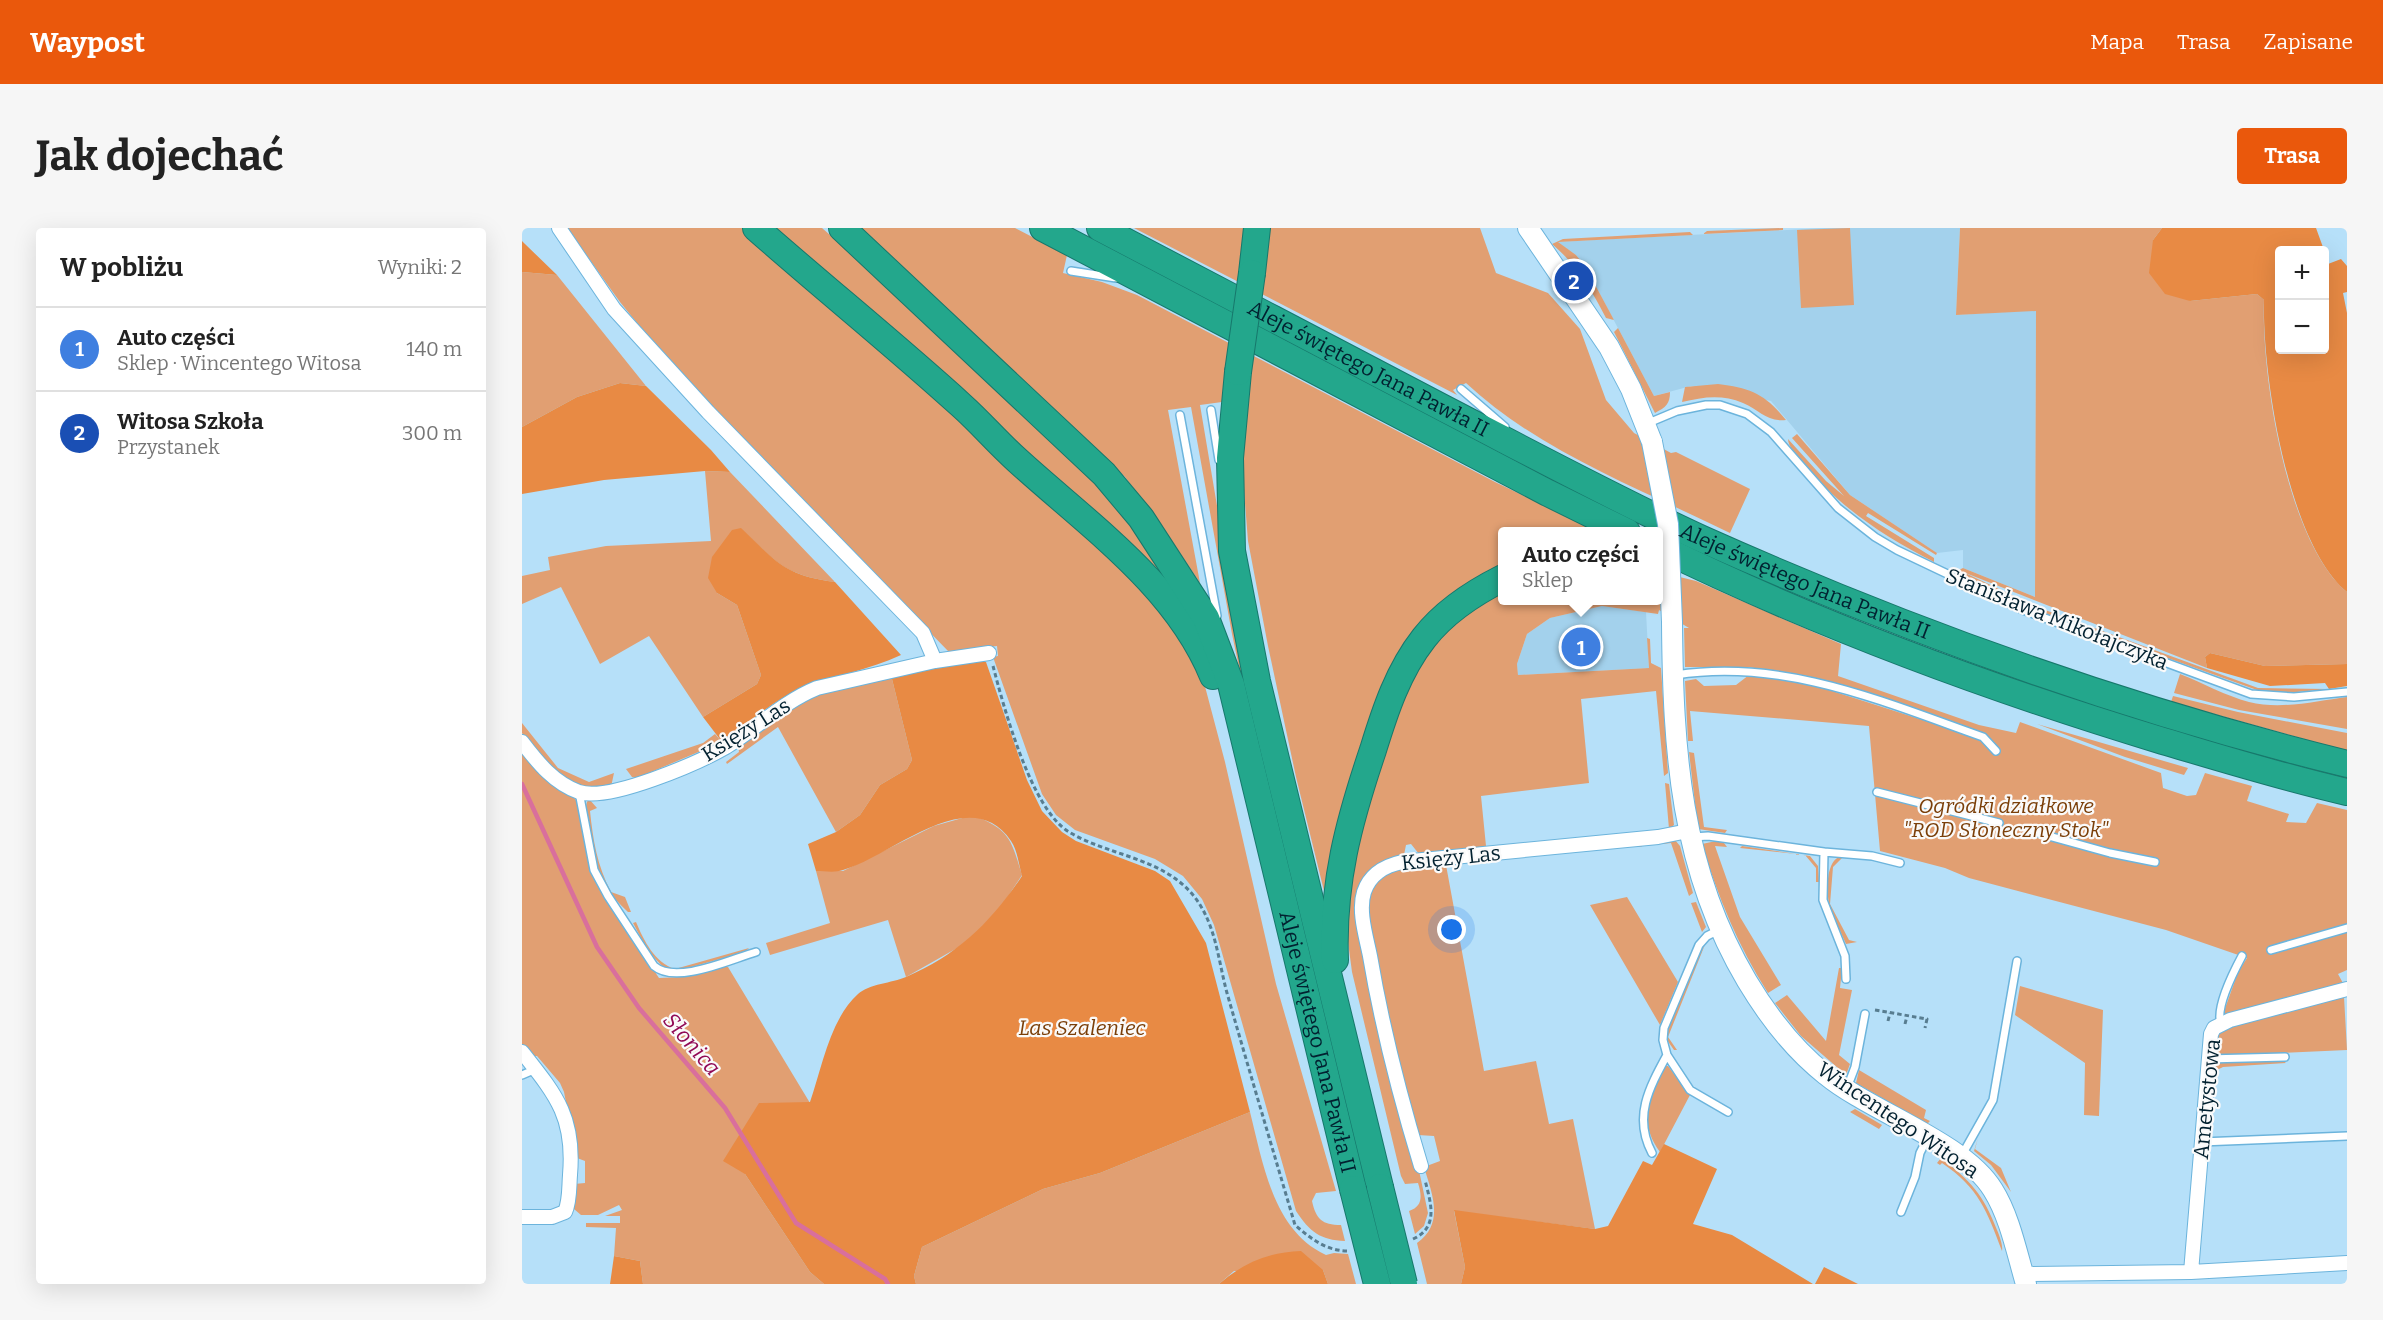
<!DOCTYPE html>
<html lang="pl">
<head>
<meta charset="utf-8">
<style>
  body { margin:0; font-family:Bitter,serif; background:#f6f6f6; color:#222 }
  .controls { position:absolute; right:18px; top:18px; display:grid; overflow:hidden; border-radius:6px; box-shadow:0 6px 24px #0002 }
  .controls button { width:54px; height:54px; display:grid; place-items:center; padding:0; border:0; border-bottom:2px solid #e0e0e0; background:#fff; color:#222; font:30px sans-serif }
  .you { position:absolute; left:930px; top:702px; width:21px; height:21px; margin:-15px; border:4px solid #fff; border-radius:50%; background:#1a73e8; box-shadow:0 0 0 9px #1a73e833 }
  .badge { display:grid; place-items:center; width:39px; height:39px; border-radius:50%; background:#ea580c; color:#fff; font-size:20px; font-weight:700 }
  .pin { position:absolute; translate:-50% -50%; border:3px solid #fff; box-shadow:0 2px 6px #0006 }
  .popup { position:absolute; left:976px; top:299px; width:165px; height:78px; box-sizing:border-box; display:grid; place-content:center; border-radius:6px; background:#fff; filter:drop-shadow(0 2px 4px #0005); font-size:20px; white-space:nowrap; color:#767676 }
  .popup b { font-size:22px; color:#222 }
  .popup::after { content:''; position:absolute; left:50%; top:100%; margin-left:-12px; border:12px solid transparent; border-top-color:#fff }
  .list { margin:0; padding:0; list-style:none }
  h2 { display:flex; justify-content:space-between; align-items:center; height:78px; margin:0; padding:0 24px; font-size:26px }
  h2 small { font-size:20px; font-weight:400; color:#767676 }
  .list li { display:grid; grid-template-columns:39px 1fr auto; gap:18px; align-items:center; box-sizing:border-box; height:84px; padding:0 24px; border-top:2px solid #e0e0e0 }
  .list b { display:block; font-size:22px; white-space:nowrap }
  .list p { margin:0; font-size:20px; white-space:nowrap; color:#767676 }
  .list em { font-size:20px; font-style:normal; color:#767676 }
  .map { position:relative; flex:none; width:1825px; height:1056px; overflow:hidden; border-radius:6px }
  header { display:flex; align-items:center; gap:36px; box-sizing:border-box; height:84px; padding:0 30px; background:#ea580c; color:#fff }
  header strong { font-size:28px }
  nav { display:flex; gap:33px; margin-inline-start:auto; font-size:21px }
  .intro { display:flex; align-items:center; justify-content:space-between; box-sizing:border-box; height:144px; padding:0 36px }
  h1 { margin:0; font-size:42px }
  .button { padding:15px 27px; border-radius:6px; background:#ea580c; color:#fff; font-size:21px; font-weight:700 }
  main { display:flex; gap:36px; padding:0 36px }
  aside { flex:1; background:#fff; border-radius:6px; box-shadow:0 6px 24px #0002 }
  .map>svg:first-child { display:block }
  .built { fill:#a3d1ec }
  .green { fill:#e19f72 }
  .forest { fill:#e88a44 }
  .lines { fill:none; stroke-linecap:round; stroke-linejoin:round }
  .stream { stroke:#d96f9c; stroke-width:4.5 }
  .lane-casing { stroke:#6cb4dc; stroke-width:10 }
  .street-casing { stroke:#6cb4dc; stroke-width:16 }
  .secondary-casing { stroke:#6cb4dc; stroke-width:22 }
  .highway-casing { stroke:#17786c; stroke-width:28 }
  .path { stroke:#587d90; stroke-width:3; stroke-dasharray:4.5 3; stroke-linecap:butt }
  .lane { stroke:#fff; stroke-width:7 }
  .street { stroke:#fff; stroke-width:14 }
  .secondary { stroke:#fff; stroke-width:20 }
  .highway { stroke:#23a78c; stroke-width:26 }
  .secondary-bridge-casing { stroke:#6cb4dc; stroke-width:22; stroke-linecap:butt }
  .highway-bridge-casing { stroke:#17786c; stroke-width:28; stroke-linecap:butt }
  .secondary-bridge { stroke:#fff; stroke-width:20 }
  .highway-bridge { stroke:#23a78c; stroke-width:26 }
  .labels { text-anchor:middle; dominant-baseline:central; stroke-width:4.5; stroke-linejoin:round; paint-order:stroke }
  .street-label { font-size:21px; fill:#022130; stroke:#fafafa }
  .park-label { font-size:21px; font-style:italic; fill:#7b3f09; stroke:#fafafa }
  .water-label { font-size:22px; font-style:italic; fill:#910a56; stroke:#fafafa }
</style>
</head>
<body>
<header>
<strong>Waypost</strong>
<nav><a>Mapa</a><a>Trasa</a><a>Zapisane</a></nav>
</header>
<div class="intro"><h1>Jak dojechać</h1><a class="button">Trasa</a></div>
<main>
<aside>
<h2>W pobliżu<small>Wyniki: 2</small></h2>
<ul class="list">
<li><span class="badge" style="background:#3f7fe0">1</span><div><b>Auto części</b><p>Sklep · Wincentego Witosa</p></div><em>140 m</em></li>
<li><span class="badge" style="background:#1a4fb4">2</span><div><b>Witosa Szkoła</b><p>Przystanek</p></div><em>300 m</em></li>
</ul>
</aside>
<div class="map">
<svg width="1825" height="1056" viewBox="0 0 1825 1056">
  <rect width="100%" height="100%" fill="#b6e0f9"/>
  <path class="built" d="M1302 0H1438L1434 87 1514 82 1513 369 1441 340V322L1415 325 1328 267 1249 173 1169 158 1132 168 1063 38 1054 27 1035 14Z
    M1080 378 1124 384 1127 440 996 447 995 436 1005 406 1028 390Z"/>
  <path class="green" d="M45 0H225L610 344 676 432 703 534 754 756 814 963 794 965 790 973C794 991 800 997 819 997L823 1013C798 1012 788 1004 774 983L692 697 680 671 661 648 633 631 553 602 534 587 520 566 471 429 476 428 475 418 427 424 155 144 98 74Z
    M249 0H300L323 20 582 262 619 305 653 365Z
    M337 0H493L545 27 541 45 580 54 615 67 973 254 1076 303 981 304V340L917 383 803 667 774 549 746 418 726 313 721 250 700 174 678 177 715 396 809 799 801 801 749 590 710 406 669 179 646 182 678 355 644 304 603 249Z
    M612 0H958L974 45 1026 65 1058 101 1084 172 1112 205 1149 225 1154 224 1228 261 1208 305C1119 261 1018 224 944 155L931 162 935 167Z
    M1261 0V2L1181 6 1185 3Z
    M1328 0 1332 77 1279 80 1275 2Z
    M1438 0H1640L1631 12 1668 73 1735 66 1742 72C1739 147 1765 315 1825 364V436L1743 438 1688 425 1683 429 1685 440 1441 344 1515 379 1736 460 1807 461 1764 465 1735 462 1514 383 1438 346 1437 342 1441 340 1513 369 1514 83 1434 87Z
    M1168 4 1171 7 1036 14 1054 27 1063 38 1092 92 1084 90C1069 61 1055 37 1030 16L1041 11Z
    M0 44 35 47 124 158 98 155 55 169 0 199Z
    M1096 100 1132 168 1148 164C1148 176 1144 179 1133 185L1092 104Z
    M1196 156C1229 160 1243 166 1264 192 1244 194 1238 182 1221 175 1200 166 1181 169 1160 174L1163 159Z
    M1275 206 1328 267 1415 325 1414 327 1346 285 1344 288 1412 330V334C1361 308 1317 279 1280 234 1275 227 1266 219 1266 211L1304 253 1322 268 1270 210Z
    M183 243 208 244 313 354C261 347 255 334 219 301L195 365 215 377 239 447 235 456 181 489 127 408 78 436 39 359 0 376V348L28 342 26 329 84 318 189 313Z
    M1137 344 1174 353 1319 416 1316 448 1457 497 1494 505 1498 494 1639 545 1641 560 1665 568 1674 567 1683 545 1730 558 1725 573 1767 586 1764 594 1784 595 1795 575 1825 582V742L1816 746 1822 757 1700 789 1716 744 1725 730 1644 702 1447 650 1423 640 1358 623 1347 498 1168 483 1171 513H1166L1163 453 1174 451 1182 458 1214 457 1227 447 1279 453 1454 509 1474 519 1456 503 1285 448 1226 439H1163L1162 400H1167L1137 382 1136 386 1080 378 1028 390 1005 406 995 436 996 447 1127 440 1125 410 1128 411 1129 435 1139 440 1146 545 1142 548 1134 463 1059 471 1067 555 959 568 964 618H969L966 622 897 626 889 616 884 617 882 627 865 632 838 662 906 985 902 998 893 1006 887 983C901 978 900 968 896 955L883 956 879 948 830 744 824 699 827 628 864 507 905 419 930 395 981 360V372H1137Z
    M1463 436 1825 546V554L1674 513 1459 441Z
    M1658 446C1681 455 1704 468 1727 474 1759 482 1794 473 1825 469V501L1717 482 1652 465Z
    M369 447 390 532 385 541 358 557 338 587 314 604 256 499 205 536 204 534 217 524 216 517 281 471 299 464Z
    M1651 468 1716 484 1825 505V523L1649 474Z
    M0 495 36 540 67 554 92 545 89 559C47 566 23 535 0 505Z
    M1515 496 1666 540 1662 547 1603 529Z
    M193 506 200 514 115 550 110 549 104 541 181 515Z
    M1167 524 1172 525 1182 599 1205 602 1203 605 1176 601Z
    M0 525 25 553 50 566 56 576 65 628 77 660 137 750 159 749 200 738 206 739 288 875 237 876 223 946 288 1044 302 1056H121L118 1033 92 1028 94 1000 64 999V995H98V988H83L100 982 97 977 76 987H59L52 981V956L63 955V933L55 930 42 864 38 855 15 828H10L0 817Z
    M1143 555 1147 556 1152 597 1147 601Z
    M67 571 75 580 68 583C71 612 75 637 89 664L103 669 109 684H106C97 675 88 667 82 656 75 642 56 582 67 571Z
    M451 587C488 602 489 611 500 647L479 679 444 715 384 749 366 692 248 727 244 715 308 695 294 643H321L412 598Z
    M1153 612 1158 618 1171 665 1167 668 1149 615 1111 619Z
    M1194 613 1202 615 1205 619 1193 618 1218 689 1259 757 1246 765C1216 718 1196 669 1180 616Z
    M1220 618 1288 628 1296 638 1297 654H1294V640L1283 627 1218 620Z
    M1320 628 1354 632 1321 629 1311 639 1308 676 1327 712 1335 714 1324 716C1319 704 1312 692 1308 680 1304 666 1303 631 1320 628Z
    M918 636 924 637 962 843 1014 833 1027 896 1051 891 1073 1001 932 983 943 1039 939 1056H905L895 1015C923 995 910 966 902 939L918 933 912 908 896 907 881 864 846 694C846 636 870 641 918 636Z
    M1105 669 1156 754 1138 797 1068 677Z
    M1174 674 1184 699 1180 704 1169 675Z
    M114 694C122 713 133 735 153 741L227 720 223 724 155 743 143 741 126 723 111 695Z
    M1184 714 1146 809 1155 822H1152L1145 812 1144 804 1163 756Z
    M1317 740H1320L1318 760 1330 762 1317 827 1328 836 1324 847 1279 808 1253 775 1265 767 1304 813Z
    M1498 758 1581 782 1577 888 1562 887 1563 835 1493 787Z
    M1822 769 1825 822 1697 828 1690 825 1693 808 1710 796Z
    M1760 832 1764 835 1701 839 1689 845 1693 835 1697 834Z
    M1143 838H1146L1168 867 1138 924C1116 895 1126 868 1143 838Z
    M1337 842 1404 882 1402 890 1408 893 1405 896 1334 855Z
    M1333 881 1360 897 1357 901 1328 884Z
    M728 884C741 935 751 1003 804 1027L812 1025 826 1026 834 1056H806L801 1042 712 1043 697 1056H394L392 1048 400 1019 521 961 578 945Z
    M1456 910 1453 921 1479 940 1489 964 1469 937 1452 923Z
    M1419 930C1449 953 1461 966 1475 1002 1478 1009 1481 1018 1480 1023 1465 983 1457 960 1420 935L1418 937 1415 935Z"/>
  <path class="forest" d="M1640 0H1794L1802 22H1758V122H1802L1803 25 1806 36 1819 31 1825 38V64L1821 65 1825 85V364C1766 316 1740 146 1742 72L1735 66 1668 73 1643 66 1627 45 1631 12Z
    M0 13 3 16 35 47 0 44Z
    M98 155 124 158 189 222 208 244 183 243 82 252 0 266V199L55 169Z
    M219 300C255 334 261 347 313 354L379 427C346 442 318 446 286 458 255 469 226 495 200 514L181 489 235 456 239 447 215 377 195 365 186 350 190 329 210 302Z
    M1688 425 1743 438 1825 436V458L1807 461 1803 455 1748 458 1685 440 1683 429Z
    M458 431 464 434 505 552 520 583 540 604 554 613 633 643 648 653 684 715 728 884 578 945 521 961 400 1019 392 1048 394 1056H302L288 1044 223 946 201 933 237 875 288 874C300 840 308 791 336 766 347 756 370 755 384 749 436 727 469 694 500 648 497 637 495 621 489 613 448 552 369 629 321 642 313 645 302 643 294 643L286 616 314 604 338 587 358 557 385 541 390 532 369 447Z
    M1142 916 1195 941 1171 996 1210 1007 1291 1056H939L943 1039 932 982 1073 1001 1086 998 1121 933 1130 937Z
    M779 1023 801 1042 806 1056H697C721 1035 747 1024 779 1023Z
    M92 1028 118 1033 121 1056H88Z
    M1302 1039 1336 1056H1293Z"/>
  <g class="lines">
    <path class="stream" d="M0 556 75 719 117 780 203 880 274 995 363 1051 366 1056"/>
    <g class="lane-casing">
      <path id="lane" d="M549 43 594 50
        M939 161 983 199
        M689 182 697 232
        M658 187 695 388
        M1124 196 1155 183 1184 177H1198L1225 186 1249 204 1316 280 1353 309 1375 322 1501 382 1729 466 1772 469 1825 464
        M1154 447C1262 430 1362 474 1461 509L1474 523
        M57 564 72 642 86 668 132 738C154 757 209 731 234 724
        M1355 564 1477 595
        M1509 603 1588 625 1633 634
        M1171 609 1186 608 1302 624 1301 672 1323 728 1324 751
        M1302 624 1350 628 1378 635
        M1749 722 1825 700
        M1699 796C1693 780 1712 743 1720 728
        M1145 827 1168 862 1206 884
        M1685 831 1763 829
        M0 847 14 841
        M1325 860 1333 839 1343 786
        M1679 914 1825 908
        M1130 925C1111 889 1127 860 1145 827L1141 812 1142 800 1177 717 1185 708 1197 702
        M1440 927 1471 872 1495 733
        M1379 984 1393 949 1398 925 1406 909"/>
    </g>
    <g class="street-casing">
      <path id="street" d="M37 0 92 81 186 184 401 405 413 433
        M0 514C16 535 32 555 57 564 87 574 176 535 204 519 235 500 261 474 295 460L413 433 467 425
        M0 824C34 867 53 889 48 947 47 959 48 973 43 984L30 989H0
        M899 938C878 869 860 799 848 728 844 708 836 683 842 664 848 646 862 638 880 634L1136 609 1166 603
        M1669 1044 1689 806 1692 800 1708 792 1825 761
        M1501 1046 1669 1044 1825 1035"/>
    </g>
    <g class="secondary-casing">
      <path id="secondary" d="M1006 0 1087 119 1109 161 1130 214
        M1150 394C1151 522 1158 640 1225 753 1246 788 1272 822 1304 847 1349 884 1442 914 1471 962 1488 989 1495 1026 1504 1056"/>
    </g>
    <g class="highway-casing">
      <g id="highway">
        <path d="M234 0C302 60 373 117 440 178 459 195 476 215 495 232 565 296 654 357 691 448"/>
        <path id="s1" d="M320 0 582 246 619 290 684 390 709 456 831 961"/>
        <path d="M521 0 1026 265 1105 304"/>
        <path id="s2" d="M578 0C693 60 808 121 923 181 1008 225 1093 271 1180 311 1388 404 1603 481 1825 536"/>
        <path d="M730 45 735 0"/>
        <path d="M716 144 708 230 710 323 735 453 858 959"/>
        <path d="M1137 319C1298 398 1469 461 1641 513 1702 531 1763 550 1825 564"/>
        <path d="M813 732C810 655 827 593 851 522 863 483 876 443 902 410 923 383 951 365 981 350"/>
      </g>
    </g>
    <path class="path" d="M471 438C482 480 509 581 547 604 587 628 639 629 671 667 694 695 696 732 705 765 727 842 750 919 773 997 788 1010 804 1023 826 1023
      M1353 782 1405 791 1403 800
      M1366 793 1368 785
      M1383 796 1385 788
      M891 1011C918 999 908 973 903 952"/>
    <use href="#lane" class="lane"/>
    <use href="#street" class="street"/>
    <use href="#secondary" class="secondary"/>
    <use href="#highway" class="highway"/>
    <g class="secondary-bridge-casing">
      <path id="secondary-bridge" d="M1130 214 1146 296 1150 394"/>
    </g>
    <g class="highway-bridge-casing">
      <path id="highway-bridge" d="M716 144 730 45
        M858 959 882 1056
        M831 961 855 1056"/>
    </g>
    <use href="#secondary-bridge" class="secondary-bridge"/>
    <use href="#highway-bridge" class="highway-bridge"/>
  </g>
  <g class="labels">
    <g class="street-label">
      <text stroke="none"><textPath href="#s2" startOffset="303">Aleje świętego Jana Pawła II</textPath></text>
      <text stroke="none"><textPath href="#s2" startOffset="789">Aleje świętego Jana Pawła II</textPath></text>
      <text transform="translate(1535 391) rotate(22)">Stanisława Mikołajczyka</text>
      <text transform="translate(224 502) rotate(-32)">Księży Las</text>
      <text transform="translate(929 630) rotate(-6)">Księży Las</text>
      <text stroke="none"><textPath href="#s1" startOffset="975">Aleje świętego Jana Pawła II</textPath></text>
      <text transform="translate(1685 871) rotate(-84)">Ametystowa</text>
      <text transform="translate(1376 892) rotate(34)">Wincentego Witosa</text>
    </g>
    <g class="park-label">
      <text x="1484" y="578">Ogródki działkowe<tspan x="1484" dy="24">"ROD Słoneczny Stok"</tspan></text>
      <text x="560" y="800">Las Szaleniec</text>
    </g>
    <g class="water-label">
      <text transform="translate(170 816) rotate(49)">Słonica</text>
    </g>
  </g>
</svg>
<div class="controls">
<button>+</button>
<button>−</button>
</div>
<div class="you"></div>
<div class="pin badge" style="left:1059px;top:419px;background:#3f7fe0">1</div>
<div class="popup"><b>Auto części</b>Sklep</div>
<div class="pin badge" style="left:1052px;top:53px;background:#1a4fb4">2</div>
</div>
</main>
</body>
</html>
